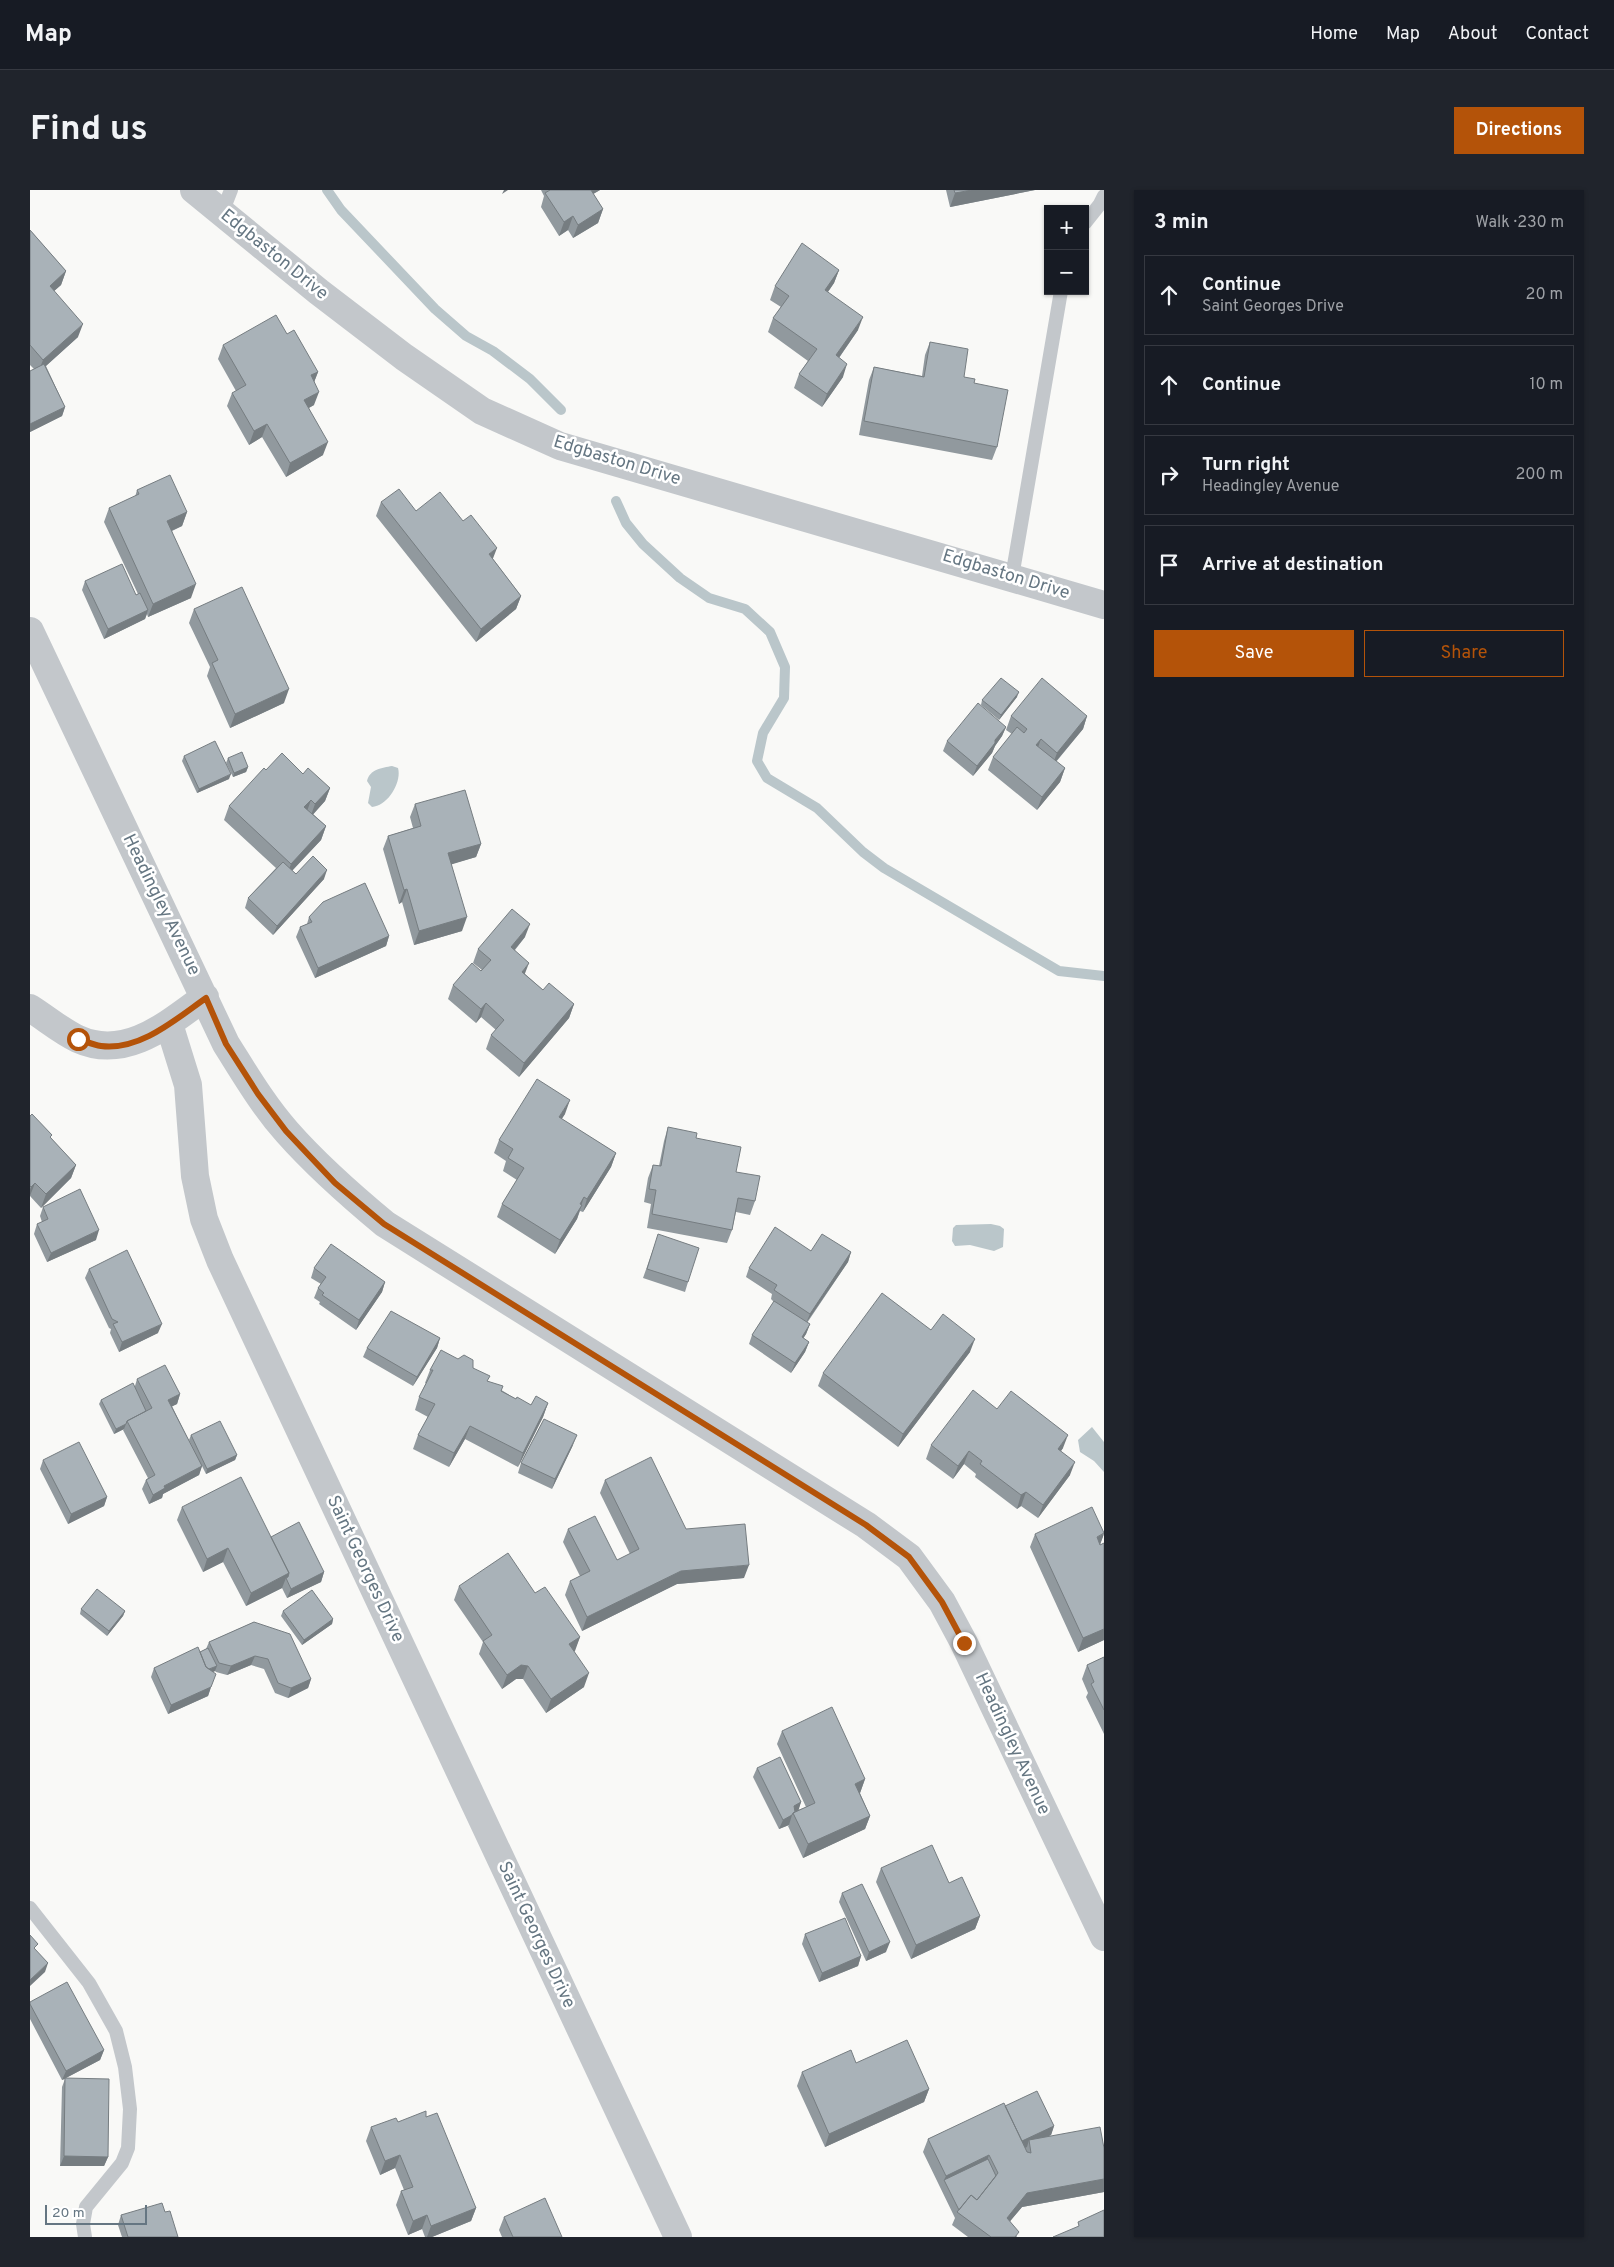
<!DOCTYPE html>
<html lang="en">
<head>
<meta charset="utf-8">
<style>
  body { margin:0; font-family:Overpass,sans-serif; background:#20242c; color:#f1f3f6 }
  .controls { position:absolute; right:15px; top:15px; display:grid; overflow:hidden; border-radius:0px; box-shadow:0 1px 4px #0004 }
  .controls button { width:45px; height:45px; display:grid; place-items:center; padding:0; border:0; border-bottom:1px solid #363941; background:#171b24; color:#f1f3f6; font:25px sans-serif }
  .scale { position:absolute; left:15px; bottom:12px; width:102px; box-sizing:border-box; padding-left:5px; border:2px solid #657682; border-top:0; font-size:14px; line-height:18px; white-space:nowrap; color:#657682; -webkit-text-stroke:4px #fff; paint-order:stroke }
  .stop { position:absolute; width:15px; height:15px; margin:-11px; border:4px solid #b45309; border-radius:50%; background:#fff }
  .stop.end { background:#b45309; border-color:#fff; box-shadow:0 1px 5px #0008 }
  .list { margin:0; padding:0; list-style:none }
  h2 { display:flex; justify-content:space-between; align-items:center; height:65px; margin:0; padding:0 20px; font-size:21px }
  h2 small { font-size:16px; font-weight:400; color:#9ea1a6 }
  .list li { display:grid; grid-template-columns:32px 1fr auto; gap:15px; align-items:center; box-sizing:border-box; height:80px; margin:0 10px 10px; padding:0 10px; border:1px solid #363941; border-radius:0px }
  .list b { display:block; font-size:19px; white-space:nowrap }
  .list p { margin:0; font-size:16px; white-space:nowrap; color:#9ea1a6 }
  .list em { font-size:16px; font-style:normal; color:#9ea1a6 }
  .actions { display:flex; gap:10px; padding:15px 20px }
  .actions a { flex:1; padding:11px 0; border:1px solid #b45309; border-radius:0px; text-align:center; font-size:18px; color:#b45309 }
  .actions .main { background:#b45309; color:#fff }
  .icon { flex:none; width:28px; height:28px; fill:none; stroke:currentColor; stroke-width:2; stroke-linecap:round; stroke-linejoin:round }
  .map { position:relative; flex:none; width:1074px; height:2047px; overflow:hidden; border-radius:0px }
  header { display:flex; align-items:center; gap:30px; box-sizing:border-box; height:70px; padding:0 25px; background:#171b24; border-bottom:1px solid #363941 }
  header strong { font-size:24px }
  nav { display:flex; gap:28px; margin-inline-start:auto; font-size:18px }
  .intro { display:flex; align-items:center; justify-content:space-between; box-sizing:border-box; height:120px; padding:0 30px }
  h1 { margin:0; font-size:35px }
  .button { padding:12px 22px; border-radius:0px; background:#b45309; color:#fff; font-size:18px; font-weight:700 }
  main { display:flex; gap:30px; padding:0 30px }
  aside { flex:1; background:#171b24; border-radius:0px; box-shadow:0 1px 4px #0004 }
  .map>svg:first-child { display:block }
  .water { fill:#bac6ca }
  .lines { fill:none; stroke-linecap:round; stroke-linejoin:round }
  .stream { stroke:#bac6ca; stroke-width:10 }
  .lane { stroke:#c3c7cb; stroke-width:14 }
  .street { stroke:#c3c7cb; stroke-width:28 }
  .wall { fill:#91999e }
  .shaded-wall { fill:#767d81 }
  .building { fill:#a9b2b8; stroke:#767d81 }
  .route { stroke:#b45309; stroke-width:6 }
  .labels { text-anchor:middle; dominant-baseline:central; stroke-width:5; stroke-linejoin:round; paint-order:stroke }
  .street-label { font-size:18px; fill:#657682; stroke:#fff }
</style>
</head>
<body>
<header>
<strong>Map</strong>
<nav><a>Home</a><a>Map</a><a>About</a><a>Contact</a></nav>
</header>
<div class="intro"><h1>Find us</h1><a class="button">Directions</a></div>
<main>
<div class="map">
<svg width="1074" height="2047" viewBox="0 0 1074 2047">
  <rect width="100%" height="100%" fill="#f9f9f7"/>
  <path class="water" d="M362 576 368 578C372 592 358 616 342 617L338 613 341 597 337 591C340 579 352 578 362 576Z
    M961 1034 970 1036 974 1039 973 1057 964 1061 940 1055 925 1056 922 1051 923 1038 926 1035Z
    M1062 1237 1074 1252V1282L1064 1271 1050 1262 1048 1250Z"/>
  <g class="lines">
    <path class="stream" d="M297 0 311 20 405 119 436 146 463 161 500 189 531 220
      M586 311 596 333 613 354 650 388 679 408 715 419 740 442 755 477 754 508 733 543 727 571 737 588 787 618 833 662 854 678 1029 781 1074 786"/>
    <path class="lane" d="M192 23 201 0
      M1055 33 1070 14 1074 6
      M982 387 1031 101
      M0 1718 59 1793 86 1841 95 1877 100 1919 98 1958 92 1973 56 2017 53 2034 55 2047"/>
    <path class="street" d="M164 0 289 102 374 167 452 221 530 256 1074 415
      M0 441 196 854C215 884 233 915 257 942 287 976 320 1005 355 1034L836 1335 879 1367 912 1412 934 1453 1074 1747
      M0 818C16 828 31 841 48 849 96 871 139 833 175 807
      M139 834 158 895 165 986 174 1029 190 1070 648 2047"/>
  </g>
  <path class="wall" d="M511 0H570L563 4 573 19 568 33 543 48 538 40 529 46 511 17 514 6Z
    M916 0H1005L920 17Z
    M0 40 36 81 31 95 24 101 48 147 16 176 35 217 32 226 0 242V181L4 179 0 175Z
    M809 80 804 93 798 102 828 140 809 168 813 187 792 217 764 198 769 184 778 171 738 142 743 128 751 117 740 110 745 96Z
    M257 144 288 182 284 192V215L279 218 293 265 256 287 232 247 219 255 197 216 202 203 206 201 188 169 193 155Z
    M900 152 934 187 944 193 967 257 962 270 829 245 839 190 844 177 892 186 895 165Z
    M107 300 157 322 152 336 142 341 161 408 118 427 117 424 115 429 74 449 52 400 55 391 106 405 108 404 74 332 79 318 105 307Z
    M351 312 386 321 463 369 491 406 486 419 446 452 346 326Z
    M164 419 254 513 200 538 177 486 180 477 159 433Z
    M987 507 969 530 951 515 952 510Z
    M981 526H1057L1053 539 1026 572 1035 578 1030 592 1007 620 958 580 963 567 982 544 976 540Z
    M976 537 972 546 965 556 962 563 943 586 913 561 917 551Z
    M154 566 199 589 167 603 152 571Z
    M198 568 218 577 216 582 203 587 196 573Z
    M236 580 273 584 300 598 295 611 283 624 296 636 291 650 262 681 266 684 294 689 243 745 215 718 218 708 246 678 194 630 199 616Z
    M385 614 451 654 446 667 421 674 432 741 384 755 372 712 369 714 353 659 358 646 383 638 380 627Z
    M279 727 359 746 356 756 285 788 266 747 270 737 277 734Z
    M495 747 485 760 495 784 513 800 544 814 539 828 489 887 456 859 461 845 466 840 451 827 446 833 418 809 423 795 452 780 443 773 448 759Z
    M535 924 531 929 586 963 581 977 553 1022 550 1021 547 1029 525 1064 467 1027 472 1014 487 990 473 981 476 971 464 963 469 950Z
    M0 926 46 975 41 988 11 1018 0 1006Z
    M638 937 666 948 706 982 725 1011 720 1025 706 1022 702 1040 697 1053 617 1038 621 1014 614 1012 618 988 623 975 629 976 634 951Z
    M13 1017 66 1050 17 1072 4 1044 7 1034 12 1032 10 1026Z
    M625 1054 658 1092 655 1102 613 1088Z
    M781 1061 821 1062 818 1072 777 1133 780 1134 776 1144 773 1148 779 1152 775 1162 761 1183 719 1154 722 1145 744 1112 741 1109 742 1104 716 1087 719 1078Z
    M284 1078 355 1092 352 1102 326 1140 289 1114 290 1112 284 1108 288 1098 291 1094 281 1088Z
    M59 1079 128 1143 89 1162 80 1143 81 1139 79 1138 55 1088Z
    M901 1140 940 1162 868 1257 788 1196 793 1183Z
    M410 1148 407 1158 383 1196 333 1167 337 1158Z
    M443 1178 458 1192 486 1209 501 1215 518 1213 513 1227 488 1277 435 1249 419 1277 383 1259 388 1245 398 1227 385 1220 389 1207 396 1193H395L400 1180Z
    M107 1189 150 1204 147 1214 142 1216 169 1271 159 1250 161 1245 207 1265 205 1270 176 1284 172 1276 169 1285 133 1304 132 1308 119 1314 112 1299 116 1290 118 1288 93 1240 94 1239 84 1244 69 1214 71 1210 105 1196Z
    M967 1219 1033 1258 1031 1261 1040 1285 1008 1328 991 1316 987 1319 945 1287 946 1284 934 1274 923 1289 896 1269 901 1255Z
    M543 1255 522 1299 488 1283 491 1273Z
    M13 1270 77 1307 74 1316 38 1334 10 1279Z
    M575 1290 656 1339 714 1388 647 1394 552 1441 535 1405 540 1391 550 1386 533 1352 538 1339 587 1370 600 1364 570 1303Z
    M152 1317 241 1347 294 1382 291 1392 257 1408 252 1398 216 1416 193 1372 173 1382 147 1330Z
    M1074 1343 1070 1355 1074 1353V1450L1048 1462 1000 1357 1005 1344Z
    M429 1396 505 1403 550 1447 544 1461 554 1497 516 1523 493 1489H486L472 1499 449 1464 453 1452 424 1410Z
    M51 1419 95 1421 93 1426 77 1446 50 1424Z
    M253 1421 303 1429 302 1434 272 1455 251 1426Z
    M224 1432 281 1489 278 1498 258 1508 245 1503 234 1479 221 1475 197 1485 186 1482 185 1481 183 1482 181 1497 178 1506 138 1524 121 1487 124 1478 170 1462 176 1459 179 1452Z
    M1074 1467V1544L1056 1507 1058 1503 1052 1489 1057 1475Z
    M752 1541 835 1589 830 1603 840 1626 835 1639 773 1668 758 1636 759 1635 749 1639 723 1587 727 1578 771 1612 768 1620 776 1617 747 1554Z
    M851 1678 919 1693 950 1726 945 1739 881 1769 846 1692Z
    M812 1703 856 1762 836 1771 809 1712Z
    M775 1744 831 1766 828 1776 789 1792 772 1754Z
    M0 1812 74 1860 70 1870 36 1888 78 1967 74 1976H30L32 1897 35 1889 32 1890 0 1829Z
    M826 1873 899 1899 894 1912 795 1957 767 1896 772 1882Z
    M975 1916 1024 1936 1021 1945 1019 1946 1074 1958V2002L992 2017 980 2031 987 2047H938L922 2035 925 2028 893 1962 898 1949Z
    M396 1927 446 2018 441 2031 402 2047H395L392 2039 378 2045 366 2015 371 2001 374 2000 365 1978 350 1985 336 1951 341 1937Z
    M135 2022 148 2047H92L88 2035 91 2025Z
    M474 2027 532 2047H472L469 2040Z"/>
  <path class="shaded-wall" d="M474 0H478L472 4Z
    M557 0H570L553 10Z
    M942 0H1005L920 17 925 3Z
    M573 19 568 33 543 48 548 35Z
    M543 26 538 40 529 46 534 32Z
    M809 80 804 93 790 113 795 100Z
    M36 81 31 95 15 109 20 96Z
    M833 127 828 140 801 179 806 165Z
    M53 134 48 147 8 183 13 170Z
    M817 174 813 187 792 217 797 204Z
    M288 182 283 195 281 185Z
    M289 202 284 215 269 223 274 210Z
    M35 217 32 226 0 242V234Z
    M237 234 232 247 219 255 224 241Z
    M298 252 293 265 256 287 260 273Z
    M157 322 152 336 132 345 137 331Z
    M467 358 462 371 459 364Z
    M166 394 161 408 118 427 123 414Z
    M491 406 486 419 446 452 451 439Z
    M118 420 115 429 74 449 78 439Z
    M259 499 254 513 200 538 205 524Z
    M989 502 987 507 969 530 971 525Z
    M1057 526 1053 539 1022 576 1027 563Z
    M976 537 972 546 965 556 962 563 943 586 947 576 965 550Z
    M1011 549 1006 563V555Z
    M218 577 216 582 203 587 204 583Z
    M1035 578 1030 592 1007 620 1012 607Z
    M201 584 199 589 167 603 169 599Z
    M300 598 295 611 280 628 285 614Z
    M281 610 276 624 274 617Z
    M296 636 291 650 256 687 261 674Z
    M451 654 446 667 413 677 418 663Z
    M297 680 294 689 243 745 247 736Z
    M377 699 372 712 369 714 374 700Z
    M437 727 432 741 384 755 389 741Z
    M500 734 495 747 476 770 481 757Z
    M359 746 356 756 285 788 288 778Z
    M499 773 494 786 492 782Z
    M456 813 451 827 446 833 451 819Z
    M544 814 539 828 489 887 494 873Z
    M540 910 535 924 524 941 529 927Z
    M586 963 581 977 553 1022 557 1009Z
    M46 975 41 988 11 1018 16 1004Z
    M5 993 0 1006V999L1 997Z
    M554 1007 547 1029 525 1064 530 1050Z
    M69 1040 66 1050 17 1072 21 1063Z
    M821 1062 818 1072 776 1133 780 1124Z
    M355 1092 352 1102 326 1140 329 1130Z
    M132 1134 128 1143 89 1162 92 1152Z
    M780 1134 776 1144 768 1157 772 1147Z
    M410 1148 407 1158 383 1196 387 1187Z
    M945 1149 940 1162 868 1257 873 1244Z
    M779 1152 775 1162 761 1183 765 1173Z
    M150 1204 147 1214 135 1220 138 1210Z
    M518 1213 513 1227 488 1277 493 1263Z
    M96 1234 94 1239 84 1244 86 1239Z
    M440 1236 435 1249 419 1277 424 1263Z
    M547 1245 543 1255 522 1299 525 1289Z
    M1038 1245 1033 1258 1023 1272 1028 1259Z
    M939 1261 934 1274 923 1289 928 1276Z
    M207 1265 205 1270 176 1284 177 1279Z
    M1045 1272 1040 1285 1008 1328 1013 1315Z
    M172 1276 169 1285 133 1304 132 1308 119 1314 123 1305 134 1296Z
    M996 1302 991 1316 987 1319 991 1305Z
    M77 1307 74 1316 38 1334 41 1324Z
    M1074 1344 1069 1357 1067 1347Z
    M198 1358 193 1372 173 1382 177 1369Z
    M719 1375 714 1388 647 1394 552 1441 557 1427 651 1381Z
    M294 1382 291 1392 257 1408 261 1399Z
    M259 1383 257 1390 256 1388 252 1398 216 1416 221 1403Z
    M95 1421 93 1426 77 1446 79 1441Z
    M303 1429 302 1434 272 1455 274 1450Z
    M1074 1439V1450L1048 1462 1053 1448Z
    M550 1447 545 1461 534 1467 539 1454Z
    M225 1466 221 1475 197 1485 201 1476Z
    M491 1475 498 1476 493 1489H486L472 1499 477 1485Z
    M187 1476 185 1481 175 1486 176 1481Z
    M559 1483 554 1497 516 1523 521 1509Z
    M281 1489 278 1498 258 1508 261 1498Z
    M181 1497 178 1506 138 1524 141 1515Z
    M835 1589 830 1603 821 1608 825 1594Z
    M771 1612 768 1622 764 1624V1616Z
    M762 1625 759 1635 749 1639 753 1630Z
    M840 1626 835 1639 773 1668 778 1654Z
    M950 1726 945 1739 881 1769 886 1755Z
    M860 1752 856 1762 836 1771 839 1762Z
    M831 1766 828 1776 789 1792 792 1783Z
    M18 1773 15 1782 0 1796V1790Z
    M74 1860 70 1870 32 1890 36 1881Z
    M899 1899 894 1912 795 1957 799 1944Z
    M1024 1936 1021 1945 1000 1955 999 1950 997 1957 986 1962 989 1952Z
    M370 1965 365 1978 350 1985 355 1971Z
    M959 1965 955 1978 914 1990 916 1986Z
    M34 1966 78 1967 74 1976H30Z
    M1074 1989V2002L992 2017 972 2041 977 2028 997 2003Z
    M446 2018 441 2031 402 2047H397L401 2036Z
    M397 2025 392 2039 378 2045 383 2031Z"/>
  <path class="building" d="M520 0H561L573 19 548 35 543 26 534 32 515 3Z
    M924 0H942L925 3Z
    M0 40 36 81 20 96 53 134 13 170 0 155Z
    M772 53 809 80 795 100 833 127 806 165 817 174 797 204 769 184 787 159 743 128 759 106 745 96Z
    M246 125 257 144 264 140 288 182 281 185 289 202 274 210 298 252 260 273 237 234 224 241 202 203 216 195 193 155Z
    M900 152 938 159 934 187 945 189 944 193 978 200 967 257 834 231 844 177 894 187Z
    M14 174 35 217 0 234V181Z
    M140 285 157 322 137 331 166 394 123 414 79 318 109 304 107 300Z
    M369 299 386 321 410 302 433 331 441 325 467 358 459 364 491 406 451 439 351 312Z
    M92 374 106 405 110 403 118 420 78 439 55 391Z
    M212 397 259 499 205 524 182 473 188 470 164 419Z
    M971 488 989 502 971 525 952 510Z
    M1012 488 1057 526 1027 563 1011 549 1006 555 1035 578 1012 607 963 567 987 537 994 543 997 539 981 526Z
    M948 513 976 537 965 550V553L947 576 917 551Z
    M185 551 201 584 169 599 154 566Z
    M212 562 218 577 204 583 198 568Z
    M252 563 273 584 278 578 300 598 285 614 281 610 274 617 296 636 261 674 199 616 234 578 236 580Z
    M435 600 451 654 418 663 437 727 389 741 377 699 374 700 358 646 391 636 385 614Z
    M283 666 297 680 247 736 218 708 253 672 266 684Z
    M335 693 359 746 288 778 270 737 282 732 279 727 293 712Z
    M482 719 500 734 481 757 499 773 492 782 513 800 519 793 544 814 494 873 461 845 474 830 456 813 451 819 423 795 442 773 451 781 461 770 448 759Z
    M507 889 540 910 529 927 586 963 557 1009 554 1007 550 1014 552 1015 530 1050 472 1014 494 978 478 968 483 959 469 950Z
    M2 924 22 945 20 947 46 975 16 1004 5 993 1 997 0 996V926Z
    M638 937 667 943 666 948 711 957 706 982 730 986 725 1011 708 1008 702 1040 622 1024 626 1000 619 999 623 975 631 976Z
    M50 999 69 1040 21 1063 7 1034 18 1029 13 1017Z
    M745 1037 781 1061 792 1044 821 1062 780 1124 744 1100 747 1095 719 1078Z
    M628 1044 669 1058 658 1092 617 1079Z
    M301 1054 355 1092 329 1130 292 1105 294 1103 288 1098 296 1087 284 1078Z
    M97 1060 132 1134 92 1152 83 1134 88 1132 82 1129 59 1079Z
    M852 1103 901 1140 913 1124 945 1149 873 1244 793 1183Z
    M744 1111 780 1134 772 1147 779 1152 765 1173 722 1145Z
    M361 1121 410 1148 387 1187 337 1158Z
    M411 1160 428 1169 434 1165 443 1170V1178L460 1186 457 1191 473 1196 471 1201 486 1209 487 1207 501 1215 506 1206 518 1213 493 1263 440 1236 424 1263 388 1245 405 1214 389 1207 403 1180H400Z
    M135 1175 150 1204 138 1210 172 1276 134 1296 135 1298 123 1305 116 1290 125 1285 97 1231 122 1218 107 1189Z
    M103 1193 116 1221 97 1231 96 1234 86 1239 71 1210Z
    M943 1200 967 1219 981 1201 1038 1245 1028 1259 1045 1272 1013 1315 996 1302 991 1305 950 1274 952 1271 939 1261 928 1276 901 1255Z
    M514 1229 547 1245 525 1289 491 1273Z
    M190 1231 207 1265 177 1279 161 1245Z
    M49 1252 77 1307 41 1324 13 1270Z
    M621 1267 656 1339 715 1334 719 1375 651 1381 557 1427 540 1391 560 1381 538 1339 565 1326 587 1370 609 1359 575 1290Z
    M211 1287 259 1383 221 1403 198 1358 177 1369 152 1317Z
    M1062 1317 1074 1343 1067 1347 1070 1355 1074 1353V1439L1053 1448 1005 1344Z
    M269 1332 294 1382 261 1399 256 1388 258 1387 259 1383 241 1347Z
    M478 1363 505 1403 515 1397 550 1447 539 1454 559 1483 521 1509 498 1476 491 1475 477 1485 453 1451 462 1445 429 1396Z
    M67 1399 95 1421 79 1441 51 1419Z
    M282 1400 303 1429 274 1450 253 1421Z
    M224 1432 260 1444 281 1489 261 1498 248 1493 238 1469 225 1466 201 1476 189 1473 179 1452Z
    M168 1457 176 1477 186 1484 181 1497 141 1515 124 1478Z
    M178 1458 187 1476 179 1479 176 1477 170 1462Z
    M1074 1467V1520L1061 1494 1064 1492 1057 1475Z
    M802 1517 835 1589 825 1594 840 1626 778 1654 763 1623 785 1613 752 1541Z
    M750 1567 771 1612 764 1616 765 1622 763 1623 762 1625 753 1630 727 1578Z
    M902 1655 919 1693 932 1687 950 1726 886 1755 851 1678Z
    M832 1694 860 1752 839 1762 812 1703Z
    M815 1728 831 1766 792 1783 775 1744Z
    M0 1745 8 1754 4 1758 18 1773 0 1790Z
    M37 1792 74 1860 36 1881 0 1814V1812Z
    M877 1850 899 1899 799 1944 772 1882 821 1860 826 1873Z
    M35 1888 79 1889 78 1967 34 1966Z
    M1007 1901 1024 1936 992 1951 975 1916Z
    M974 1913 997 1962 1001 1963 999 1950 1070 1937 1074 1958V1989L997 2003 977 2028 989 2042 985 2047H961L927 2022 941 2005 947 2010 968 1983 959 1965 916 1986 898 1949Z
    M396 1921V1927L407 1923 446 2018 401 2036 397 2025 383 2031 371 2001 383 1997 370 1965 355 1971 341 1937 366 1928 368 1932Z
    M958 1969 966 1986 947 2010 941 2005 929 2020 914 1990Z
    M515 2008 532 2047H483L474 2027Z
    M132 2013 135 2022 140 2021 148 2047H98L91 2025Z
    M1074 2020V2047H1023L1049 2036 1048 2032Z"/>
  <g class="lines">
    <path class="route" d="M48 849C55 851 63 855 71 856 110 861 146 829 176 808L196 854 228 904 256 941 305 993 354 1034 836 1335 879 1367 912 1412 934 1453"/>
  </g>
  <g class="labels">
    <g class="street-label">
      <text transform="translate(244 65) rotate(39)">Edgbaston Drive</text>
      <text transform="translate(587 271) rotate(17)">Edgbaston Drive</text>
      <text transform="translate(976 385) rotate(17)">Edgbaston Drive</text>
      <text transform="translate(131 715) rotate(64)">Headingley Avenue</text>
      <text transform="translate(335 1379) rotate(65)">Saint Georges Drive</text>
      <text transform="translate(982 1554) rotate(65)">Headingley Avenue</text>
      <text transform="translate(506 1745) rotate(65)">Saint Georges Drive</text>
    </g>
  </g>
</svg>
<div class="controls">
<button>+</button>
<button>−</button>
</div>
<div class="scale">20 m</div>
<div class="stop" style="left:48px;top:849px"></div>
<div class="stop end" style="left:934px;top:1453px"></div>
</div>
<aside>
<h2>3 min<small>Walk · 230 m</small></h2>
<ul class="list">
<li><svg class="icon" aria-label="ahead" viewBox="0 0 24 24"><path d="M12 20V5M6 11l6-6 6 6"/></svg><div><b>Continue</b><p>Saint Georges Drive</p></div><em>20 m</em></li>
<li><svg class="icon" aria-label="ahead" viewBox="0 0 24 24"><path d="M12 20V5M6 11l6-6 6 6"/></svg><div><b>Continue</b></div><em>10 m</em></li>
<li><svg class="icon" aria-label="right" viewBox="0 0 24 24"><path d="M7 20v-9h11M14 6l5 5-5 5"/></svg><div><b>Turn right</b><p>Headingley Avenue</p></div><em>200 m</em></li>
<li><svg class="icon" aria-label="arrive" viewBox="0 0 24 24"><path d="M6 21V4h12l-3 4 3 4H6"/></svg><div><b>Arrive at destination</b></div></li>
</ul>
<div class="actions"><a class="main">Save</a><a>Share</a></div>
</aside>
</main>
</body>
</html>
